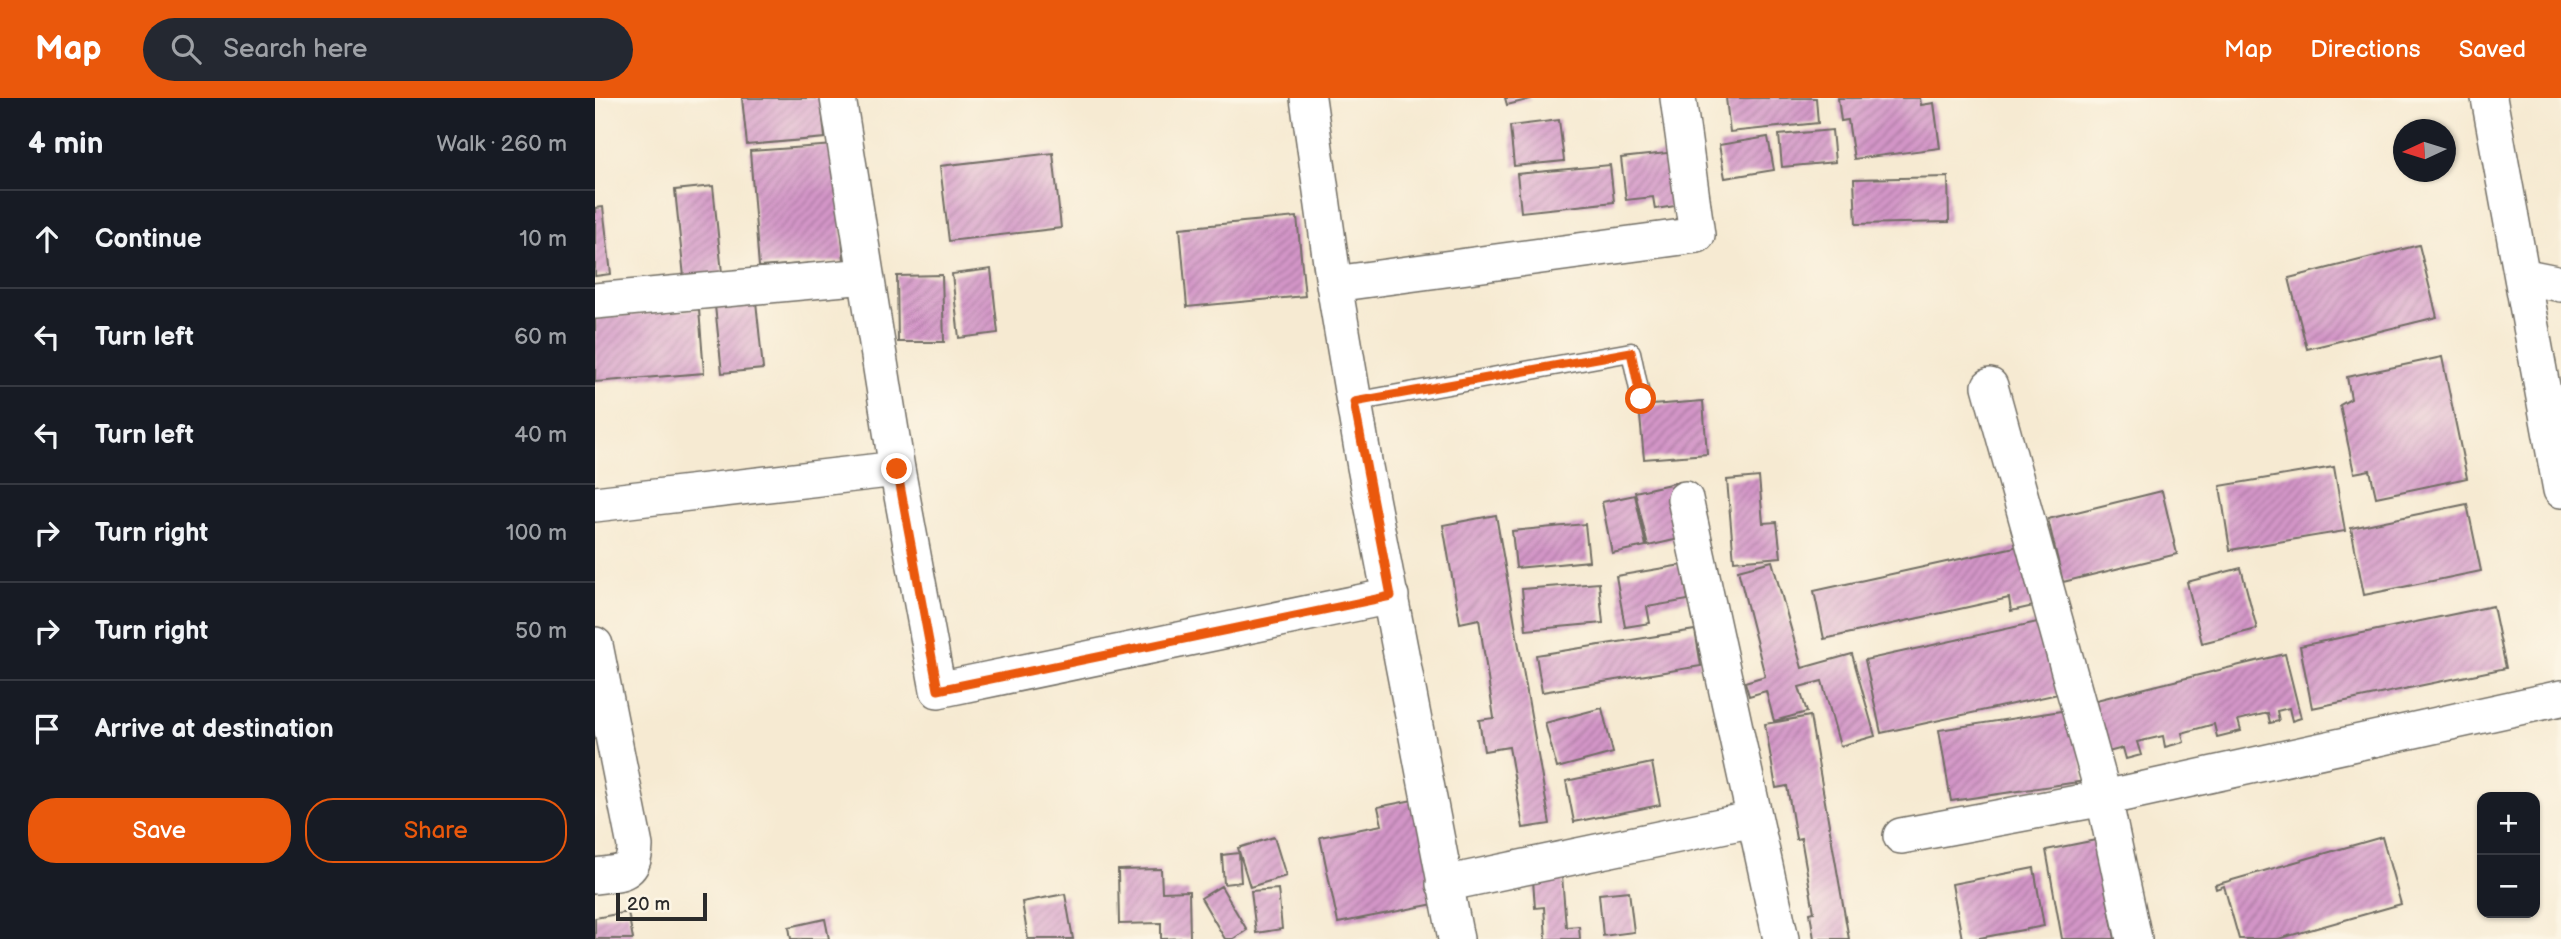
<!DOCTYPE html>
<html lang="en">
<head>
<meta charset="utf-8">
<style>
  body { margin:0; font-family:"Balsamiq Sans",sans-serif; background:#242831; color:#f1f3f6 }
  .controls { position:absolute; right:21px; bottom:21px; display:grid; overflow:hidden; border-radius:14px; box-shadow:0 2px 5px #0004 }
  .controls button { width:63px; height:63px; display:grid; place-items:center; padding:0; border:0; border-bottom:2px solid #363941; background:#171b24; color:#f1f3f6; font:35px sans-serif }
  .compass { position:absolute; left:1798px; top:21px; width:63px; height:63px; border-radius:50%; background:#171b24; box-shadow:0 2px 5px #0004; rotate:266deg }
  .scale { position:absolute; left:21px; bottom:18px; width:91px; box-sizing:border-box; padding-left:7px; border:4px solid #2b2b2b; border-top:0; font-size:19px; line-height:24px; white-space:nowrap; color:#2b2b2b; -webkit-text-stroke:5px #fcf5e5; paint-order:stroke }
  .stop { position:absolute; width:21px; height:21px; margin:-16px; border:5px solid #ea580c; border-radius:50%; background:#fff }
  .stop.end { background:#ea580c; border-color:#fff; box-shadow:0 2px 7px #0008 }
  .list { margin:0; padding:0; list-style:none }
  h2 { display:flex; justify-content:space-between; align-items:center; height:91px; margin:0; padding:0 28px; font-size:30px }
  h2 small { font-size:23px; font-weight:400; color:#9ea1a6 }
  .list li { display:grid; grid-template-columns:46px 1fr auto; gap:21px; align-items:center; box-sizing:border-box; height:98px; padding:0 28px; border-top:2px solid #363941 }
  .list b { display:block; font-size:26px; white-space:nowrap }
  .list em { font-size:23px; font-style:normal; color:#9ea1a6 }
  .actions { display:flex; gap:14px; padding:21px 28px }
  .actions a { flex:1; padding:16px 0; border:2px solid #ea580c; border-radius:28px; text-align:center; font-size:24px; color:#ea580c }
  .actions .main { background:#ea580c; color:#fff }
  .icon { flex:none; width:38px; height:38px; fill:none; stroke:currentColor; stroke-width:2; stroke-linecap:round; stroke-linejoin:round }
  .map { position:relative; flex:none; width:1966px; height:841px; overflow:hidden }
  header { display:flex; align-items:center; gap:42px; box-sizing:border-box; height:98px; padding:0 35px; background:#ea580c; color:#fff }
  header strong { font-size:33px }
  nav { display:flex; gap:38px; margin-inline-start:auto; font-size:24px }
  .search { width:490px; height:63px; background:#242831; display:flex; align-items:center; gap:18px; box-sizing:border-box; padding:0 24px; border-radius:38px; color:#9ea1a6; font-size:26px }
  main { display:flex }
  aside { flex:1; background:#171b24 }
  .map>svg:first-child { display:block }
  .building { fill:url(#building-hatch) }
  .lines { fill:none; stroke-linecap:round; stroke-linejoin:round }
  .service-casing { stroke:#726e65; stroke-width:21 }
  .minor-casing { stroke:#726e65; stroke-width:38 }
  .service { stroke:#fff; stroke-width:18 }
  .minor { stroke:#fff; stroke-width:35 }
  .route { stroke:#ea580c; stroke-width:9 }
</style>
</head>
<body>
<header>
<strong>Map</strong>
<div class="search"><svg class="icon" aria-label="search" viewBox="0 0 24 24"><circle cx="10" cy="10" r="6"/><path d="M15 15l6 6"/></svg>Search here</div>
<nav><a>Map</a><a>Directions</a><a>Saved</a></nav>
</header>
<main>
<aside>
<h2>4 min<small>Walk · 260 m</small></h2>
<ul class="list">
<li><svg class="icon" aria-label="ahead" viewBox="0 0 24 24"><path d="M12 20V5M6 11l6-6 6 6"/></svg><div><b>Continue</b></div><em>10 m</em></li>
<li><svg class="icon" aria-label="left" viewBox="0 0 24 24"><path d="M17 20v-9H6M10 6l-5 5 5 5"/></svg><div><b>Turn left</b></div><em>60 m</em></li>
<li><svg class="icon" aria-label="left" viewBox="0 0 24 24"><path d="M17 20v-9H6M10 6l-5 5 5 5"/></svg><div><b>Turn left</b></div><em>40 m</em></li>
<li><svg class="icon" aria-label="right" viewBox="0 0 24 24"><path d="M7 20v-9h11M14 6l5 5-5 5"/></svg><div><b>Turn right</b></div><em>100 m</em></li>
<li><svg class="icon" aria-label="right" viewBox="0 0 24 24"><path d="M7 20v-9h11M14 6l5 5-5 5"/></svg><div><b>Turn right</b></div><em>50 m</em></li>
<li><svg class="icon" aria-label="arrive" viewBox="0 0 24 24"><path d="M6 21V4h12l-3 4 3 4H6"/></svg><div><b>Arrive at destination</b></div></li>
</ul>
<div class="actions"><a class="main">Save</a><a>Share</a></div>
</aside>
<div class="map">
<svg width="1966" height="841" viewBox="0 0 1966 841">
  <defs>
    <pattern id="building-hatch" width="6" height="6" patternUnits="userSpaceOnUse" patternTransform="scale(1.75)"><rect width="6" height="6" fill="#d395c7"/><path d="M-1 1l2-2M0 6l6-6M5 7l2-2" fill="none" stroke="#ab7aa2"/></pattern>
  </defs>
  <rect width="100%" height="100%" fill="#fcf5e5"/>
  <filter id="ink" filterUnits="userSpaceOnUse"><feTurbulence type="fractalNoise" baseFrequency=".0143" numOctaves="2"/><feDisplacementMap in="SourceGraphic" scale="14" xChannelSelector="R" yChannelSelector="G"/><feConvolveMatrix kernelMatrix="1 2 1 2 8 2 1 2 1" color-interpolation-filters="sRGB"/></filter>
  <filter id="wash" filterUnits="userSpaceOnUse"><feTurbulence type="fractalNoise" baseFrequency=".00686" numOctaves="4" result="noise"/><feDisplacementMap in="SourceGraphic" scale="28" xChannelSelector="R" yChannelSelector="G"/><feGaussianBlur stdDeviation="1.57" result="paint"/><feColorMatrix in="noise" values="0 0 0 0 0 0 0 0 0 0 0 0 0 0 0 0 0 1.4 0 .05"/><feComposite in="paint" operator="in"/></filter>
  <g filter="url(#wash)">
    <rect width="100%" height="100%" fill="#f6ead2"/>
    <g id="blocks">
      <path class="building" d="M147 0H226L230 40 152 47Z
        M910 0H936V1L912 7Z
        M1131 0H1221L1223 25 1135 34Z
        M1243 0H1325L1326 7 1339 5 1345 50 1259 61 1253 22 1246 23Z
        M964 22 969 63 919 68 915 28Z
        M1237 32 1240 64 1187 69 1184 37Z
        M1173 39 1179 72 1130 80 1124 47Z
        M240 47 249 163 164 169 155 53Z
        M1081 54 1087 107 1060 111 1058 99 1031 102 1026 60Z
        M458 55 466 130 354 143 345 68Z
        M1015 67 1019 104 926 114 922 76Z
        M1353 79 1354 124 1261 126 1259 81Z
        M118 88 127 175 89 179 80 92Z
        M8 109 16 176 0 178V110Z
        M702 119 710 198 592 209 585 130Z
        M1824 147 1842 219 1712 251 1694 180Z
        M396 171 403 235 364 240 357 176Z
        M347 177 349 244H303L302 178Z
        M160 194 168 271 127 275 119 198Z
        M104 211 109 275 0 284V220Z
        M1847 259 1872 380 1781 399 1775 372 1759 375 1745 307 1756 301 1752 279Z
        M1108 303 1112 356 1049 361 1044 308Z
        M1739 369 1750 433 1635 452 1625 388Z
        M1164 379 1168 425 1182 424 1186 459 1139 463 1132 382Z
        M1084 384 1097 438 1053 448 1040 394Z
        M1567 393 1582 456 1468 484 1453 421Z
        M1040 397 1051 448 1017 455 1007 404Z
        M1872 406 1886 473 1769 497 1756 430Z
        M901 417 955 726 928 730 914 649 889 653 884 622 899 620 884 521 865 525 848 427Z
        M990 426 994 463 921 470 917 433Z
        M1429 447 1443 507 1416 513 1414 500 1229 541 1219 493Z
        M1177 463 1207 570 1257 556 1280 638 1245 648 1227 583 1204 589 1212 614 1179 623 1171 593 1154 598 1150 584 1170 578 1143 472Z
        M1087 467 1093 502 1052 509 1055 525 1030 529 1021 478Z
        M1646 470 1662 531 1607 545 1592 484Z
        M1004 485 1008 525 931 532 927 491Z
        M1898 508 1911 570 1717 610 1705 548Z
        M1456 521 1472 594 1286 635 1270 562Z
        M1100 532 1106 568 947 594 941 557Z
        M1690 556 1706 620 1697 623 1694 610 1682 613 1684 623 1675 625 1673 615 1643 622 1646 633 1622 639 1619 626 1587 635 1589 644 1570 649 1568 638 1542 644 1546 657 1531 661 1528 650 1502 657 1489 605Z
        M1007 610 1018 655 962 670 950 625Z
        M1479 611 1490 683 1356 703 1344 632Z
        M1215 618 1254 841H1219L1215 815 1219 814 1206 740 1201 741 1192 688 1181 690 1170 626Z
        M1057 665 1065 707 979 724 971 683Z
        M823 701 844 805 743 825 725 739 787 727 783 709Z
        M679 739 691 778 655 789 643 750Z
        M1787 739 1806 806 1683 841H1644L1629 788 1621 791 1620 787Z
        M1501 742 1520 841H1467L1451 752Z
        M644 755 646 784 629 786 627 757Z
        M966 765 971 829 984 828 985 841H951L949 809 940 810 937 768Z
        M1439 770 1449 828 1379 841H1367L1357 786Z
        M566 771 567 794 594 793 595 840 566 841V825L524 826 523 772Z
        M626 788 652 832 638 841H630L606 800Z
        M683 791 687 831 661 835 656 793Z
        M1034 793 1039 834 1008 838 1004 796Z
        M470 796 478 841H433L427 804Z
        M33 814 38 841H0V820Z
        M230 821 234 841H196L194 829Z"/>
    </g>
  </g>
  <g filter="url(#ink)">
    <use href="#blocks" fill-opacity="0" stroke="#726e65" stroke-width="2"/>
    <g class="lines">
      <g class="service-casing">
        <path id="service" d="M759 304 1036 254 1046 301"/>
      </g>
      <g class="minor-casing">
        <path id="minor" d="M243 0 302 371 343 592 796 498
          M713 0 739 186 770 369 861 841
          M1894 0 1966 392
          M1927 178 1966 186
          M739 186 1102 137 1083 0
          M0 203 271 178
          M1395 288 1509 700 1539 841
          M1090 401 1186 841
          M0 406 302 371
          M0 547 40 748C39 778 25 774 0 778
          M1306 738 1509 700 1966 600
          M849 786 1159 721"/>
      </g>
      <use href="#service" class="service"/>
      <use href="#minor" class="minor"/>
    </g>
  </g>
  <g class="lines" filter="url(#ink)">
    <path class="route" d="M302 371 343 592 796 498 759 304 1036 254 1046 301"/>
  </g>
</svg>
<div class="controls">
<button>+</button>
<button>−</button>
</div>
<svg class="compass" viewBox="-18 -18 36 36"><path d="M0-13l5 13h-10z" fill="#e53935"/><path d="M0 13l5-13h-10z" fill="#9ea1a6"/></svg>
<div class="scale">20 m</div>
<div class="stop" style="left:1046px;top:301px"></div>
<div class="stop end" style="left:302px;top:371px"></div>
</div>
</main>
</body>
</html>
